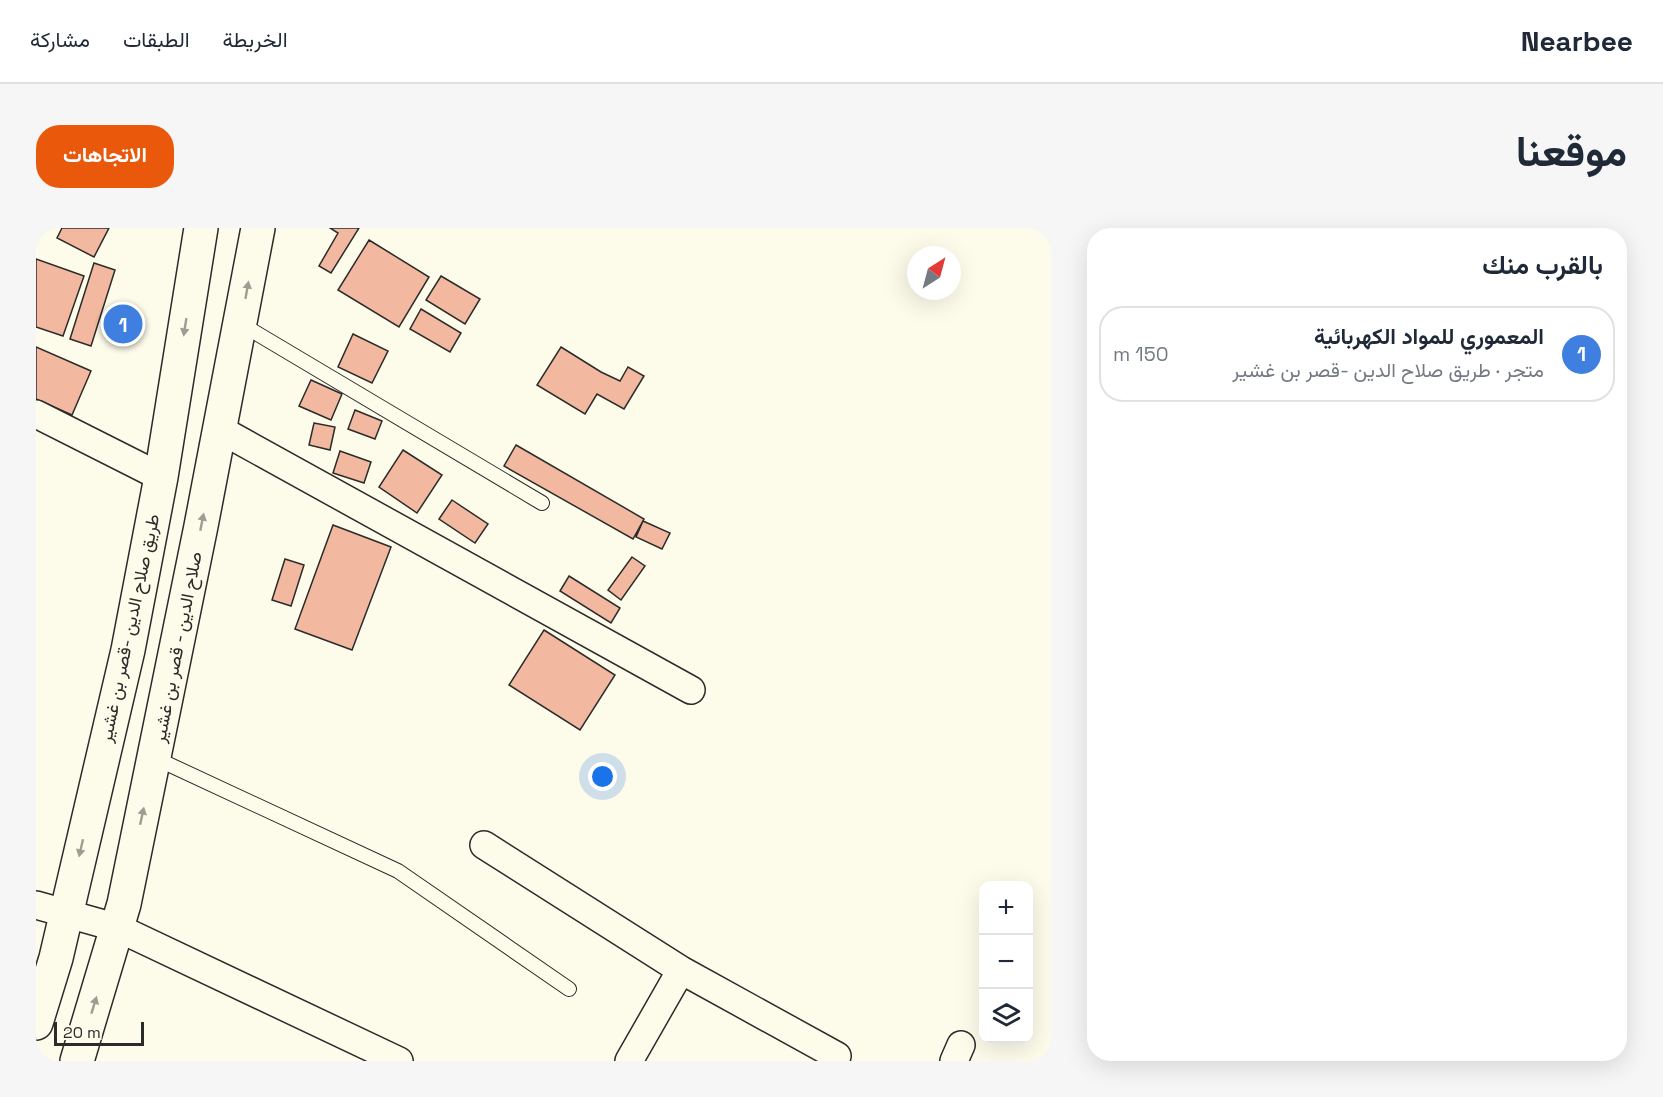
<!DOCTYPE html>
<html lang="ar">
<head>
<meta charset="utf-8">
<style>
  body { margin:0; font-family:"Space Grotesk",Vazirmatn,sans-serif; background:#f6f6f7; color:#1f2937; direction:rtl }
  .controls { position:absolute; right:18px; bottom:18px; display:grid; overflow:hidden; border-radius:12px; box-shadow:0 6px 24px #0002 }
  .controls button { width:54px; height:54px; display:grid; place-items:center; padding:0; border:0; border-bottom:2px solid #e0e1e3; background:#fff; color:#1f2937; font:30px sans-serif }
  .compass { position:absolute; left:871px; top:18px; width:54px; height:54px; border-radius:50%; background:#fff; box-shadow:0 6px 24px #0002; rotate:36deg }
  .scale { position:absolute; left:18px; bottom:15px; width:90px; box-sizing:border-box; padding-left:6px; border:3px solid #2b2b2b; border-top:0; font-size:16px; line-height:21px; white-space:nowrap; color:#2b2b2b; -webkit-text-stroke:4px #fdfbea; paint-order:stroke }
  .you { position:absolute; left:567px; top:549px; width:21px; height:21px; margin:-15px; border:4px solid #fff; border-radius:50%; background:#1a73e8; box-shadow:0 0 0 9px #1a73e833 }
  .badge { display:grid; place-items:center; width:39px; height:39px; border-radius:50%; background:#ea580c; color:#fff; font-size:20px; font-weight:700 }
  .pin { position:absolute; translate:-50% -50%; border:3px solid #fff; box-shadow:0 2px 6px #0006 }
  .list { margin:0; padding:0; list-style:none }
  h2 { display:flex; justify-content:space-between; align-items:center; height:78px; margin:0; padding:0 24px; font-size:26px }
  h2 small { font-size:20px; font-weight:400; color:#747a83 }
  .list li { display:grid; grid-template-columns:39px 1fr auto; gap:18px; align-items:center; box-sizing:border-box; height:96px; margin:0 12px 12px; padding:0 12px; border:2px solid #e0e1e3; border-radius:24px }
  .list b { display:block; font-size:22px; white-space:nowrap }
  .list p { margin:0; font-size:20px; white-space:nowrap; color:#747a83 }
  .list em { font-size:20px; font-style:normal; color:#747a83 }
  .icon { flex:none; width:33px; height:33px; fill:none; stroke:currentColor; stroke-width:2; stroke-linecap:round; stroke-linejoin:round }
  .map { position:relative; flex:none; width:1015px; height:833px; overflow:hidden; direction:ltr; border-radius:24px }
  header { display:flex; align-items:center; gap:36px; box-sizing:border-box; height:84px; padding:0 30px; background:#fff; border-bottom:2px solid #e0e1e3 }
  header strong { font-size:28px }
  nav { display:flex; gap:33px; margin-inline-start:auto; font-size:21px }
  .intro { display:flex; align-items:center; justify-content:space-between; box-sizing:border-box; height:144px; padding:0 36px }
  h1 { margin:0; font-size:42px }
  .button { padding:15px 27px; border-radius:24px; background:#ea580c; color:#fff; font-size:21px; font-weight:700 }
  main { display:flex; gap:36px; padding:0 36px }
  aside { flex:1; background:#fff; border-radius:24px; box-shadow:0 6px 24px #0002 }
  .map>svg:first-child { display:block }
  .building { fill:#f2b8a0; stroke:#2b2b2b; stroke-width:1.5 }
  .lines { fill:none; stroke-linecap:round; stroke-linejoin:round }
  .lane-casing { stroke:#2b2b2b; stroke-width:16 }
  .street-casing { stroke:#2b2b2b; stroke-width:30 }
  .highway-casing { stroke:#2b2b2b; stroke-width:36 }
  .lane { stroke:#fdfbea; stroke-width:14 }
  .street { stroke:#fdfbea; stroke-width:27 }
  .highway { stroke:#fdfbea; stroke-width:33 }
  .oneway { fill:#9e9d94 }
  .labels { text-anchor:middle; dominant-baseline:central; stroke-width:4.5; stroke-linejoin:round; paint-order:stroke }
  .street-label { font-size:18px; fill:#2b2b2b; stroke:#fdfbea }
</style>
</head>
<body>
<header>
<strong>Nearbee</strong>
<nav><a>الخريطة</a><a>الطبقات</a><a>مشاركة</a></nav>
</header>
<div class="intro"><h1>موقعنا</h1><a class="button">الاتجاهات</a></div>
<main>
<aside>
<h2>بالقرب منك<small></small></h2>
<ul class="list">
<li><span class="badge" style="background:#3f7fe0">1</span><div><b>المعموري للمواد الكهربائية</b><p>متجر · طريق صلاح الدين -قصر بن غشير</p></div><em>150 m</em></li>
</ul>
</aside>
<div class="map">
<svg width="1015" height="833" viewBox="0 0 1015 833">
  <rect width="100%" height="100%" fill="#fdfbea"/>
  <path class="building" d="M26 0H73L58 29 21 10Z
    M294 0H323L295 45 283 38 302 5Z
    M333 12 393 49 363 99 302 62Z
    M0 31 48 48 27 108 0 99Z
    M58 35 79 42 55 118 34 111Z
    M405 48 444 71 429 96 390 72Z
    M385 81 425 105 414 124 374 101Z
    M317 106 352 123 336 155 302 139Z
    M0 119 55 143 36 187 0 171Z
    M525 119 565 144 584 153 592 139 608 148 588 181 561 166 549 186 501 157Z
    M275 152 306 166 295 192 263 178Z
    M319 182 346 193 339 211 312 201Z
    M278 195 299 199 294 222 273 217Z
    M480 217 608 291 597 311 468 238Z
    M367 222 406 247 381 285 343 259Z
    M304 223 335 234 328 255 297 245Z
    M416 272 452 296 439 315 403 291Z
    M607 293 634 305 626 321 600 309Z
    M297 297 355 319 316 422 259 401Z
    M596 329 609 338 585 372 572 362Z
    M249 331 268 337 255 378 236 372Z
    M533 348 584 380 575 395 524 363Z
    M508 402 579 447 544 502 473 457Z"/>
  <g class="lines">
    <g class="lane-casing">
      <path id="lane" d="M205 96 506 275
        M119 530 362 643 533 761"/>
    </g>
    <g class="street-casing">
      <path id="street" d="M0 186 125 249
        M183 201 655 462
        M448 617 645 742
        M0 677 82 700 363 833
        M593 833 645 742 801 828
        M918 833 925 817"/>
    </g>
    <g class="highway-casing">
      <path id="highway" d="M0 795 20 730 92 422 125 249 165 0
        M41 833 88 676 165 298 222 0"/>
    </g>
    <use href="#lane" class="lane"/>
    <use href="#street" class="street"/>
    <use href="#highway" class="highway"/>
  </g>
  <defs><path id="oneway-solid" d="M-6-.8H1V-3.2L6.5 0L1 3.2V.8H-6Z" transform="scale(1.5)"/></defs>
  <g class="oneway">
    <use href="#oneway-solid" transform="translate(211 62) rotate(-80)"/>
    <use href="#oneway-solid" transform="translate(149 99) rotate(99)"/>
    <use href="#oneway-solid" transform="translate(166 294) rotate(-79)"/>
    <use href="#oneway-solid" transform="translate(106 588) rotate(-78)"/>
    <use href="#oneway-solid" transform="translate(45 620) rotate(103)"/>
    <use href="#oneway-solid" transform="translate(58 777) rotate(-73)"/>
  </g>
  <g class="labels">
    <g class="street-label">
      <text transform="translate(93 400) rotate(-78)">طريق صلاح الدين -قصر بن غشير</text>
      <text transform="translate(141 419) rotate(-79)">صلاح الدين - قصر بن غشير</text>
    </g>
  </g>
</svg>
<div class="controls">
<button>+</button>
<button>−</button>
<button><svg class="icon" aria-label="layers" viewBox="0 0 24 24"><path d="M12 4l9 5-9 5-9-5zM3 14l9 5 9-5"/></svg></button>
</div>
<svg class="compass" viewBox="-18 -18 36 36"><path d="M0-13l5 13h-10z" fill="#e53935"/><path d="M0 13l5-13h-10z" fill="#747a83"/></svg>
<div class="scale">20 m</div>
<div class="you"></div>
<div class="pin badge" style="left:87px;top:96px;background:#3f7fe0">1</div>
</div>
</main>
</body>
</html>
